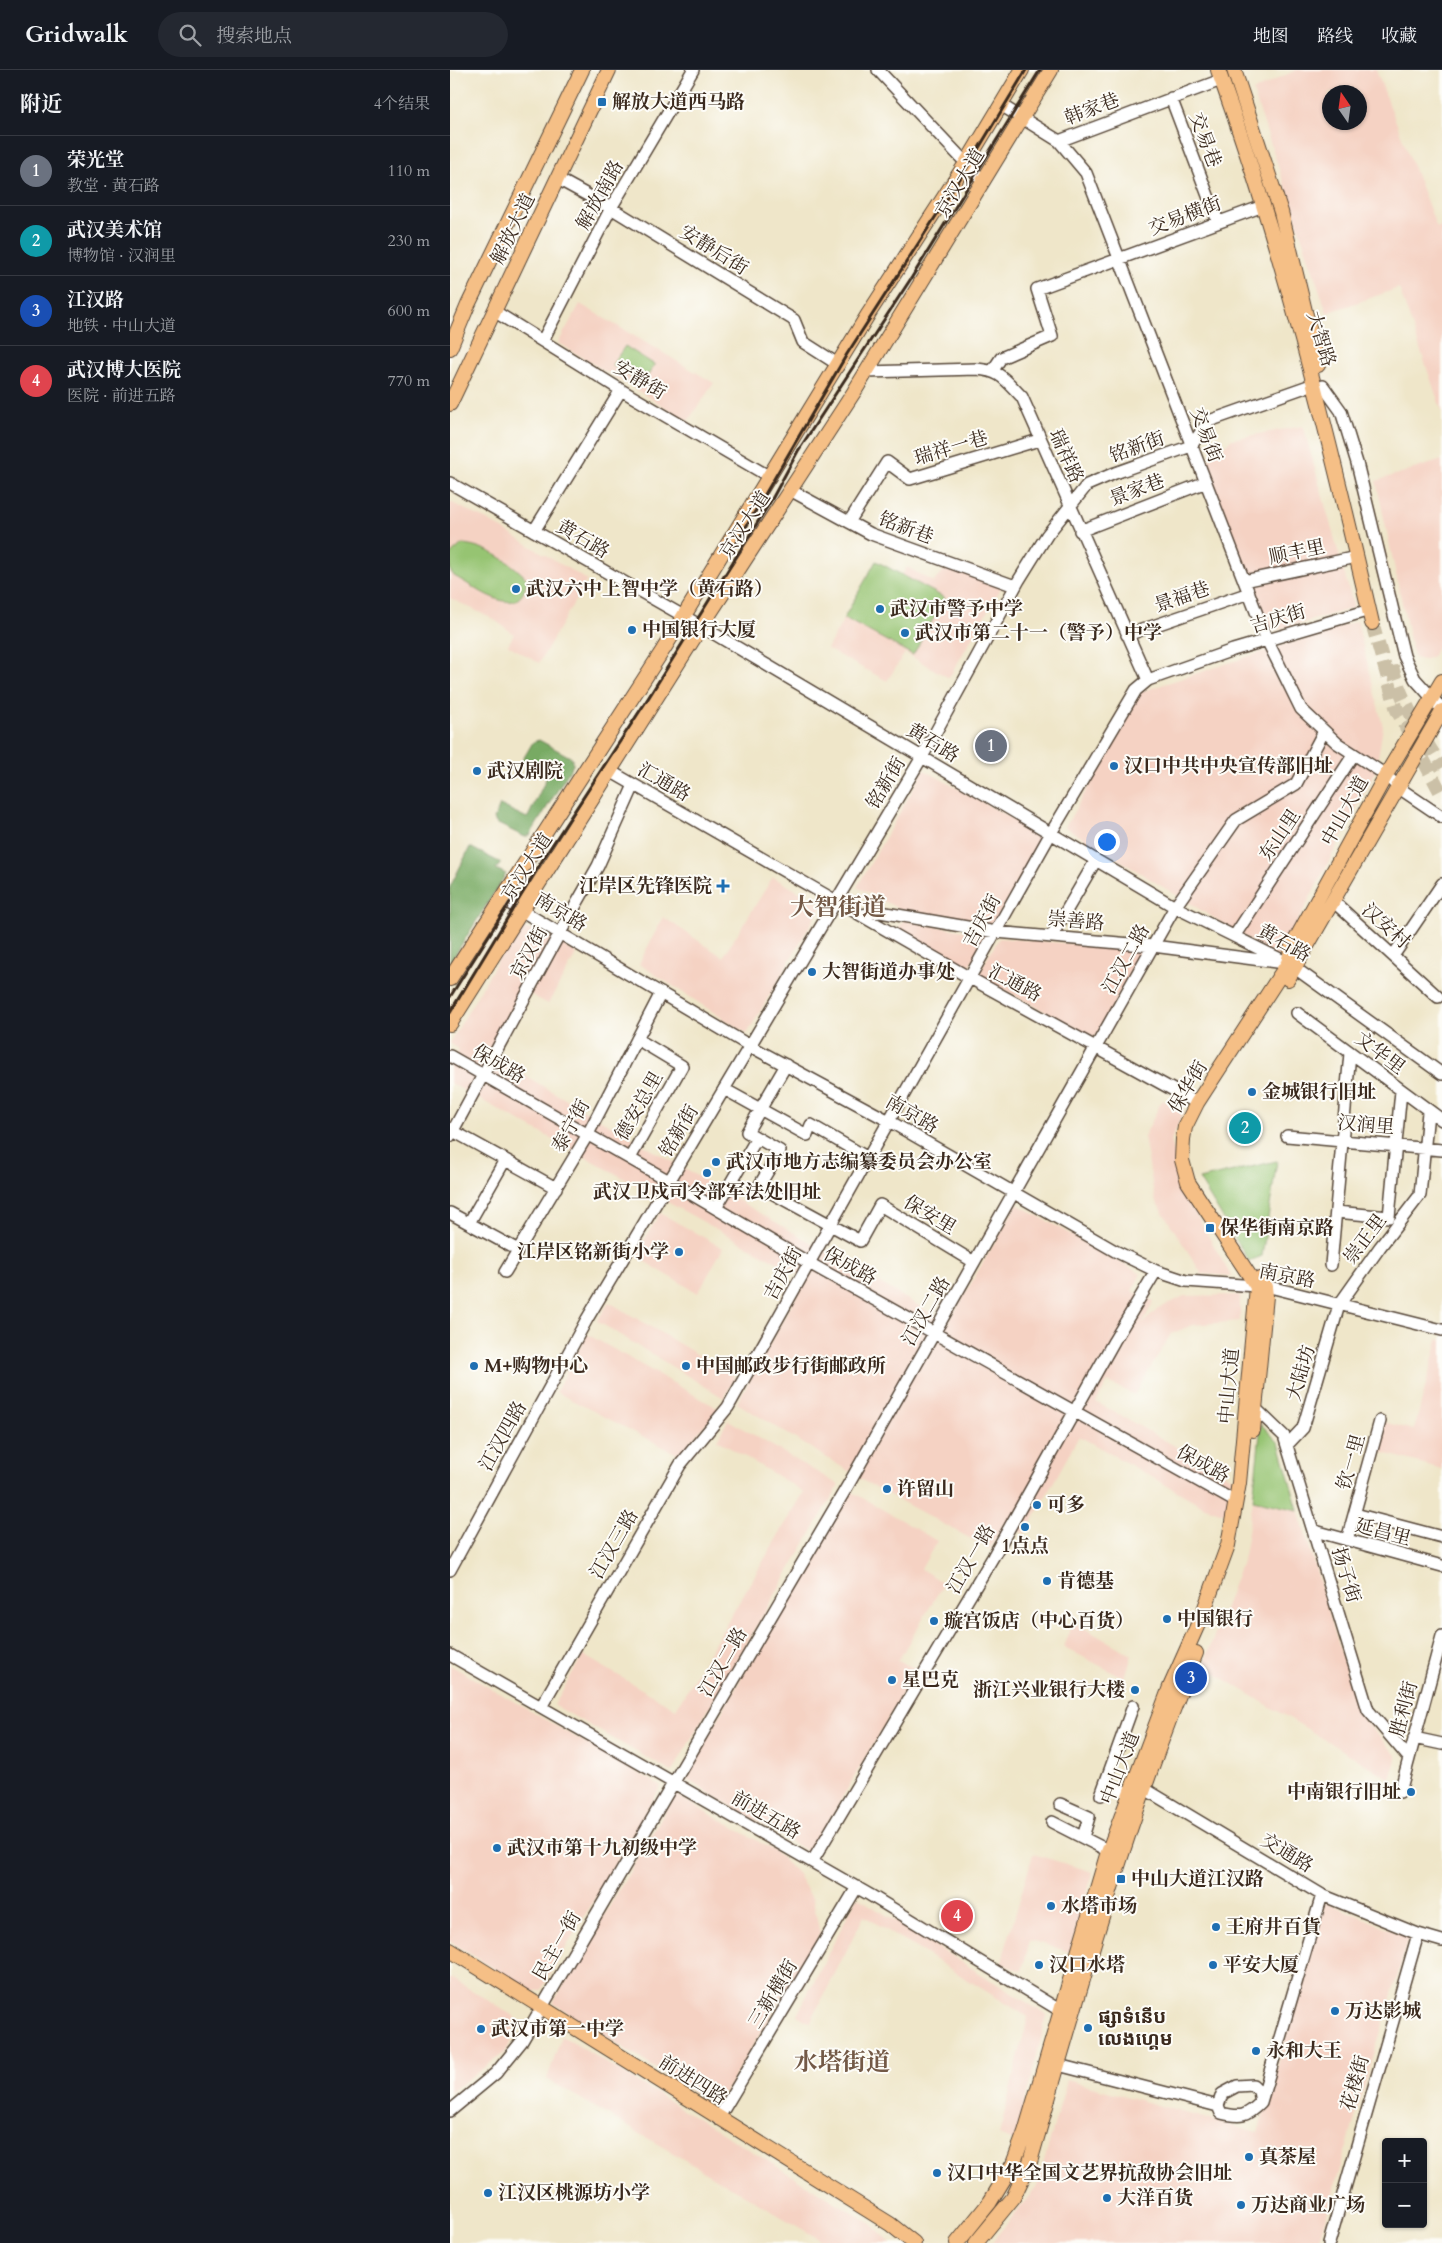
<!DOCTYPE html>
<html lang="zh">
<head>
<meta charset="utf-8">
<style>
  body { margin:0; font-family:Cardo,"Noto Serif SC","Noto Sans Khmer",serif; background:#242831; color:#f1f3f6 }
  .controls { position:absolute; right:15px; bottom:15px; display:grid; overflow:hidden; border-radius:5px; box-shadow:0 1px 4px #0004 }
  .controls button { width:45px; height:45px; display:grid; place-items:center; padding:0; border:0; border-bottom:1px solid #363941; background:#171b24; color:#f1f3f6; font:25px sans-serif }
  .compass { position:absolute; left:872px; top:15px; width:45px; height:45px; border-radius:50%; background:#171b24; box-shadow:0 1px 4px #0004; rotate:347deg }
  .you { position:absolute; left:656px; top:771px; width:18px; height:18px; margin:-12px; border:4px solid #fff; border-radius:50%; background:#1a73e8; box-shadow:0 0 0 8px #1a73e833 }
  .badge { display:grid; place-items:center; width:32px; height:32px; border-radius:50%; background:#d93025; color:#fff; font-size:16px; font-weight:700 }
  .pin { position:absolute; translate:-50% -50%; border:2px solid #fff; box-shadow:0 1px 5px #0006 }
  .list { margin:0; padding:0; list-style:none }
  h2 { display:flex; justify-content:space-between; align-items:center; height:65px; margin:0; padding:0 20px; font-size:21px }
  h2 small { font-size:16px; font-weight:400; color:#9ea1a6 }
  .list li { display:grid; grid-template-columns:32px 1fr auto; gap:15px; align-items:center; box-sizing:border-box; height:70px; padding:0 20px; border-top:1px solid #363941 }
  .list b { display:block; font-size:19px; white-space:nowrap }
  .list p { margin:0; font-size:16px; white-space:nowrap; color:#9ea1a6 }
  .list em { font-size:16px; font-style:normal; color:#9ea1a6 }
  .icon { flex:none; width:28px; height:28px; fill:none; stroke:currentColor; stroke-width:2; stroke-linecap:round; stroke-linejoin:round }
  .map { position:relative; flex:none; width:992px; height:2173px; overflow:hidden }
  header { display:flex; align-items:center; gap:30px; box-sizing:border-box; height:70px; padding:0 25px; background:#171b24; border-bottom:1px solid #363941 }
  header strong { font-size:24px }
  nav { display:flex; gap:28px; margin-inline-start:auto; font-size:18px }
  .search { width:350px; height:45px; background:#242831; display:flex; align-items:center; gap:12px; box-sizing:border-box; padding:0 18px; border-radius:28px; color:#9ea1a6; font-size:19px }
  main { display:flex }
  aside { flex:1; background:#171b24 }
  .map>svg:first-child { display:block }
  .built { fill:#f5d2c3; fill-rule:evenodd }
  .green { fill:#96c472; stroke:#687748 }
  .forest { fill:#78aa64; stroke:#5a6a41 }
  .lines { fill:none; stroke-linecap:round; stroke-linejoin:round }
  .major-tunnel { stroke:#cbc0a7; stroke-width:14; stroke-dasharray:14 7; stroke-linecap:butt }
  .minor-casing { stroke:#564638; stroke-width:14 }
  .major-casing { stroke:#564638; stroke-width:16 }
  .minor { stroke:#fff; stroke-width:11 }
  .major { stroke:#f5bf86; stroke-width:14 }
  .rail { stroke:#3b2a1e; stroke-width:3 }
  .poi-dot { fill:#1f6fb2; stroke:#fdfcf7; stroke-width:2 }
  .labels { text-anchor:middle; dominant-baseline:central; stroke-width:4; stroke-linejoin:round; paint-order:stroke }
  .poi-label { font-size:19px; font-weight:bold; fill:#3b2a1e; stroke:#fdfcf7; text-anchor:start }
  .street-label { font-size:19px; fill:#3b2a1e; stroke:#fdfcf7 }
  .district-label { font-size:24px; font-weight:bold; fill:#735946; stroke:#fdfcf7 }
</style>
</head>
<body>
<header>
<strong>Gridwalk</strong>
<div class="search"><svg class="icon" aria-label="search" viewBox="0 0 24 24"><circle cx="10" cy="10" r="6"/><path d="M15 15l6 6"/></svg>搜索地点</div>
<nav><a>地图</a><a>路线</a><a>收藏</a></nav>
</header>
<main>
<aside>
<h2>附近<small>4个结果</small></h2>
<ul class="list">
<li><span class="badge" style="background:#6b7280">1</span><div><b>荣光堂</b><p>教堂 · 黄石路</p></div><em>110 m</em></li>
<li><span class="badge" style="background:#0f9aa8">2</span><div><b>武汉美术馆</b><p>博物馆 · 汉润里</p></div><em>230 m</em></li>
<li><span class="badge" style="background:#1a4fb4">3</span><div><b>江汉路</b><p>地铁 · 中山大道</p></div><em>600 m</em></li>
<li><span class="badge" style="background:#e0444e">4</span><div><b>武汉博大医院</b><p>医院 · 前进五路</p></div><em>770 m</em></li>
</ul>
</aside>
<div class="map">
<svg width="992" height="2173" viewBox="0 0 992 2173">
  <rect width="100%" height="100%" fill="#fdfcf7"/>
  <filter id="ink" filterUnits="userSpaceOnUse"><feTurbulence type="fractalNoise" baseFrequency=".02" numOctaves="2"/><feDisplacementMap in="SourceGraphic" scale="10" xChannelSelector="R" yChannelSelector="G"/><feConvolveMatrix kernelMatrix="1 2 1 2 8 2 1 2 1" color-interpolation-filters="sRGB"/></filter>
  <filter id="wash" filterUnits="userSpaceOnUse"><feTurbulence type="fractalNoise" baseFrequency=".0096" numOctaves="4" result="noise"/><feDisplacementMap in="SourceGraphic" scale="20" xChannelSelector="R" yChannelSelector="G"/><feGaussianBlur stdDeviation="1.12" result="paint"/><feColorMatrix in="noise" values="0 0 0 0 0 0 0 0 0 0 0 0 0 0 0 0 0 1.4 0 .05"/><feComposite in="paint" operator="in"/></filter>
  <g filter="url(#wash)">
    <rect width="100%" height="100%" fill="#efe6c9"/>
    <path class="built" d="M846 0H926L987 158 992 155V342L949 218 877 243 803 21ZM879 22H909V52H879Z
      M130 234 264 313 238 351 108 273Z
      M853 356 904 538 820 562 755 393 782 369Z
      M992 390V568L982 587 973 590 965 588 962 579 926 411Z
      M0 432 39 451 137 510 89 593 58 575 64 564 43 549 0 528Z
      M426 491 452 505 457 497 484 512 497 496 552 516 499 608 455 583 437 611 377 579Z
      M907 551 933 657 926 700 829 888 615 757 663 674V667L687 623Z
      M474 700 595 766 543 856 455 842 407 817Z
      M323 807 372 835 297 964 189 894 213 847 273 887Z
      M453 850 536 865 517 901 448 860Z
      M71 859 89 860 127 883 98 934 78 923 43 987 498 1253 567 1134 691 1204 682 1221 704 1231 692 1254 708 1239 734 1226 790 1225V1251L742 1255 721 1264 684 1325 658 1312 646 1332 782 1408 776 1444 755 1437 629 1366 575 1464 554 1453 540 1479 408 1408 472 1274 400 1402 287 1333 356 1208 0 1013V994L9 980 0 973 60 869Z
      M549 868 694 879 645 968 527 906Z
      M712 1030 734 1041 721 1070 732 1119 781 1206 752 1204 705 1130 694 1067Z
      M210 1143 273 1178 248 1223 185 1186Z
      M159 1232 285 1307 274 1328 147 1251Z
      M137 1264 269 1339 229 1385 106 1322Z
      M988 1269 992 1270V1399L923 1380 930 1351 964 1360Z
      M278 1350 389 1415 222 1702 104 1635 133 1585 226 1639 354 1422 267 1370Z
      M399 1420 487 1471 471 1499 494 1513 448 1591 467 1599 360 1783 234 1708Z
      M803 1430 848 1440 910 1645 947 1686 940 1709 753 1596 794 1486Z
      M623 1552 682 1585 675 1607 664 1603 614 1577Z
      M0 1595 211 1716 91 1920 81 1922 0 1871Z
      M225 1724 325 1781 347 1803 363 1830 370 1864 266 2037 103 1933Z
      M583 1784 643 1802 620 1882 580 1870 572 1901 551 1894Z
      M407 1827 597 1945 565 2072 549 2065 578 1947 414 1846 360 1953 347 1945Z
      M875 1832 959 1867 868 2173H541L587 2116 617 2010 808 2063Z
      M0 1907 65 1947 61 1972 53 1984 0 2022Z
      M112 1966 423 2155 441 2173H376L97 2009Z"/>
    <path class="green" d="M175 276 205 295 192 314 162 295Z
      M12 474C34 475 62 492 77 509 72 555 27 518 4 506L0 500V485Z
      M426 491 495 528 463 585 394 548Z
      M827 1091 812 1186 799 1191 749 1109Z
      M811 1354 829 1373 848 1440 803 1430Z"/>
    <path class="forest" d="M89 670 122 688 123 695 80 765 75 767 46 753 44 749 50 735 77 748 79 745 97 707V704L72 691 83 672Z
      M20 777 51 793 46 799 56 804 0 893V817Z"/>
  </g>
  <g filter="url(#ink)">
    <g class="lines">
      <path class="major-tunnel" d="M922 553 947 640 992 725
        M942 596C949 627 975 671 992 698"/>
      <g class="minor-casing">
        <path id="minor" d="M428 0 533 111
          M721 28 768 152
          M551 35 609 71 636 103 817 570 851 639 887 673 936 705 949 718 992 747
          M609 71 771 10
          M108 109 161 138 344 250 353 272 389 295
          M44 241 171 320 320 407
          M93 270 161 138 243 0
          M543 300 551 288 602 266 587 219 813 136
          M416 302 527 299C552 301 555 310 572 327L698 610
          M873 316 891 341 907 393 954 586 965 609 992 639
          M0 413 251 556 725 837 838 893 992 1004
          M340 420 421 464 565 516
          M399 452 437 392 460 409 589 370
          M84 461 171 320
          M630 461 756 412
          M794 511 907 487
          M677 565 799 523
          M160 701 520 908 747 1033
          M52 829 300 976 439 1051 665 1181 706 1201 736 1211 820 1217 992 1260
          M883 831 988 927
          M412 845 430 842 546 862 703 876 834 893
          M785 865 904 684
          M601 867 646 790
          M943 886 992 814
          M847 943 992 1050
          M0 986 219 1111 359 1193 786 1432
          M336 995 297 1062 330 1081 309 1116 410 1171 430 1135 524 1192
          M274 1019 357 1065 361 1055 418 1088
          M3 1061 106 1118
          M0 1066 106 870 148 796 184 715
          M837 1066 992 1080
          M180 1088 232 996 187 969
          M266 1138 307 1068
          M886 1142 939 1147 951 1021
          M0 1143 68 1180
          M19 1153 55 1090
          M881 1195 900 983
          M55 1202 138 1064 211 923
          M799 1341 806 1339 834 1366 918 1640 959 1688
          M837 1375 853 1358 889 1235 930 1177 970 1125 978 1042
          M905 1444 992 1467
          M865 1461 992 1496
          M897 1470 930 1351
          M0 1500 137 1249 472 687 569 510 597 465 637 415 665 403 741 376 759 351 864 314
          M0 1585 420 1825 611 1941
          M91 1637 230 1395 278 1337 601 763 686 620 698 610 783 580 913 542
          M964 1668 992 1674
          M656 1713 680 1724
          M695 1719 872 1825 968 1864 992 1871
          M950 1722 992 1566
          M651 1725 683 1636
          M610 1734 639 1747 633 1767
          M602 1752 659 1781
          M362 1792 543 1487 664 1271 706 1201
          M608 1995 768 2036
          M803 2015 809 2021 811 2032C796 2047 791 2048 771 2043L768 2036 772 2024 787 2016Z
          M811 2032 872 1825
          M0 2041 46 2003 72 1971 401 1410 725 837 786 750 846 714 874 661
          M268 2049 407 1817
          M879 2173 968 1864"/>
      </g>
      <g class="major-casing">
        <path id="major" d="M768 0C833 180 879 367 922 553
          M784 0 831 142 868 295
          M0 278 18 235 132 0
          M0 334 159 0
          M0 909 213 580 419 243 518 90 572 0
          M838 909 992 641
          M0 954 249 560 404 322 601 0
          M803 1360 816 1226 815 1217 810 1209
          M0 1880 440 2154 464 2173
          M507 2173 540 2132 563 2094 575 2062 657 1785 720 1617 753 1543 778 1475 789 1413 807 1217 738 1112 732 1090 733 1069 735 1057 747 1033 838 893 842 876 936 705 992 611
          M526 2173 563 2128 580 2092C629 1921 677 1748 746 1583"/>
      </g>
      <use href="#minor" class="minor"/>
      <use href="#major" class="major"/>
      <path class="rail" d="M283 479 397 284 515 101 576 0
        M0 927 60 832
        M0 943 93 789 199 627 322 429 348 381 462 207 590 0"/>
    </g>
  </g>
  <g class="poi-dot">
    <rect x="147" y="27" width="10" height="10" rx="2.5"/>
    <circle cx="66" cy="519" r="5"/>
    <circle cx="430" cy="539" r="5"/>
    <circle cx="182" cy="560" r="5"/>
    <circle cx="455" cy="563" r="5"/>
    <circle cx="664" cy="696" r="5"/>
    <circle cx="27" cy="701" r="5"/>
    <path d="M270.5 808.5h5v5h5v5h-5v5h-5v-5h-5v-5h5z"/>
    <circle cx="362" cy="902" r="5"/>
    <circle cx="802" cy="1022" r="5"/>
    <circle cx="266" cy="1092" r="5"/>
    <circle cx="257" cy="1103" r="5"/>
    <rect x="755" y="1153" width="10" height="10" rx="2.5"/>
    <circle cx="229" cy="1182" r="5"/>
    <circle cx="24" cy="1296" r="5"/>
    <circle cx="236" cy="1296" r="5"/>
    <circle cx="437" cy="1419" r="5"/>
    <circle cx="587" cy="1435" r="5"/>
    <circle cx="575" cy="1457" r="5"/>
    <circle cx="597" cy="1511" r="5"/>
    <circle cx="717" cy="1549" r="5"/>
    <circle cx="484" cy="1551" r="5"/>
    <circle cx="442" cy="1610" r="5"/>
    <circle cx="685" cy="1620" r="5"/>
    <circle cx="961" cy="1722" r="5"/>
    <circle cx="47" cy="1778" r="5"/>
    <rect x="666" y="1804" width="10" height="10" rx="2.5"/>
    <circle cx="601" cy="1836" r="5"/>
    <circle cx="766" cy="1857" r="5"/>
    <circle cx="589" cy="1895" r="5"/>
    <circle cx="763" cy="1895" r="5"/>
    <circle cx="885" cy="1941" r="5"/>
    <circle cx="638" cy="1958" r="5"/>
    <circle cx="31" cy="1959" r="5"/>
    <circle cx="806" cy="1981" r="5"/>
    <circle cx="799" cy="2087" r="5"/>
    <circle cx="487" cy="2103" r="5"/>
    <circle cx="38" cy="2123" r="5"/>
    <circle cx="657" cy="2128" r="5"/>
    <circle cx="791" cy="2135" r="5"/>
  </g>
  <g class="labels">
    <g class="poi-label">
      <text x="162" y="32">解放大道西马路</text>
      <text x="76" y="519">武汉六中上智中学（黄石路）</text>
      <text x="440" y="539">武汉市警予中学</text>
      <text x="192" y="560">中国银行大厦</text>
      <text x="465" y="563">武汉市第二十一（警予）中学</text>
      <text x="674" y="696">汉口中共中央宣传部旧址</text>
      <text x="37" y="701">武汉剧院</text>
      <text x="262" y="816" text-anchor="end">江岸区先锋医院</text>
      <text x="372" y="902">大智街道办事处</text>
      <text x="812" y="1022">金城银行旧址</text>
      <text x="276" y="1092">武汉市地方志编纂委员会办公室</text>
      <text x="257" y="1122" text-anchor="middle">武汉卫戍司令部军法处旧址</text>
      <text x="770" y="1158">保华街南京路</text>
      <text x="219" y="1182" text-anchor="end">江岸区铭新街小学</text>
      <text x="34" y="1296">M+购物中心</text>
      <text x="246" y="1296">中国邮政步行街邮政所</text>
      <text x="447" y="1419">许留山</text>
      <text x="597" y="1435">可多</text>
      <text x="575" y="1476" text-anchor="middle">1点点</text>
      <text x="607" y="1511">肯德基</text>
      <text x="727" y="1549">中国银行</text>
      <text x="494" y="1551">璇宫饭店（中心百货）</text>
      <text x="452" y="1610">星巴克</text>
      <text x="675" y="1620" text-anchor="end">浙江兴业银行大楼</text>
      <text x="951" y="1722" text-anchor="end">中南银行旧址</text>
      <text x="57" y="1778">武汉市第十九初级中学</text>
      <text x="681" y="1809">中山大道江汉路</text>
      <text x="611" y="1836">水塔市场</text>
      <text x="776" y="1857">王府井百貨</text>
      <text x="599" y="1895">汉口水塔</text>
      <text x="773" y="1895">平安大厦</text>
      <text x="895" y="1941">万达影城</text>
      <text x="648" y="1947">ផ្សាទំនើប<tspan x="648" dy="22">លេងហ្គេម</tspan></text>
      <text x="41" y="1959">武汉市第一中学</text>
      <text x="816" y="1981">永和大王</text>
      <text x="809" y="2087">真茶屋</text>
      <text x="497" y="2103">汉口中华全国文艺界抗敌协会旧址</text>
      <text x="48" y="2123">江汉区桃源坊小学</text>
      <text x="667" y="2128">大洋百货</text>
      <text x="801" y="2135">万达商业广场</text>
    </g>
    <g class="street-label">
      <text transform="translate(642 39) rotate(-21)">韩家巷</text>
      <text transform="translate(755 70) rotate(69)">交易巷</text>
      <text transform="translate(510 113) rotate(-59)">京汉大道</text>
      <text transform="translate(150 125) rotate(-61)">解放南路</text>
      <text transform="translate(735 146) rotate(-21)">交易横街</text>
      <text transform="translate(63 159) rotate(-64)">解放大道</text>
      <text transform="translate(264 180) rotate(32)">安静后街</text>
      <text transform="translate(871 269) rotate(73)">大智路</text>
      <text transform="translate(190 310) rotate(31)">安静街</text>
      <text transform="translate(756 365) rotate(69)">交易街</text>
      <text transform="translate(687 377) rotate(-20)">铭新街</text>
      <text transform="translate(501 378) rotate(-17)">瑞祥一巷</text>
      <text transform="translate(616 386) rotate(66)">瑞祥路</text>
      <text transform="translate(687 420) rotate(-21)">景家巷</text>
      <text transform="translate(295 455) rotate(-57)">京汉大道</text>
      <text transform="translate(456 458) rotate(21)">铭新巷</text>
      <text transform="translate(133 469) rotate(30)">黄石路</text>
      <text transform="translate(847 482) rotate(-12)">顺丰里</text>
      <text transform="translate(732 527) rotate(-19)">景福巷</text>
      <text transform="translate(828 549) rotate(-17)">吉庆街</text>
      <text transform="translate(483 673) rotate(31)">黄石路</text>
      <text transform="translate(214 712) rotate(30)">汇通路</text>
      <text transform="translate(436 713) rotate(-59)">铭新街</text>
      <text transform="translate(895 741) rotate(-61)">中山大道</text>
      <text transform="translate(830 765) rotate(-56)">东山里</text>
      <text transform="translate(77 797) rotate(-57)">京汉大道</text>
      <text transform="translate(111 842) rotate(31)">南京路</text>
      <text transform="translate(532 851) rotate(-61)">吉庆街</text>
      <text transform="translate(626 851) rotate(5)">崇善路</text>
      <text transform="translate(936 856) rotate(42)">汉安村</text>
      <text transform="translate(834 873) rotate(29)">黄石路</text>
      <text transform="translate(79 883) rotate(-62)">京汉街</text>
      <text transform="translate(676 889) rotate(-61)">江汉二路</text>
      <text transform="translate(565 913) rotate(28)">汇通路</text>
      <text transform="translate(930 983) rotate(37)">文华里</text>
      <text transform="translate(49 994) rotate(30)">保成路</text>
      <text transform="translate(738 1017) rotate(-59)">保华街</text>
      <text transform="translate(189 1036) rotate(-60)">德安总里</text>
      <text transform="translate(462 1044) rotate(30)">南京路</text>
      <text transform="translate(916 1055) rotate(5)">汉润里</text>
      <text transform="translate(121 1056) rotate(-61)">泰宁街</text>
      <text transform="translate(229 1061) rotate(-59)">铭新街</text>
      <text transform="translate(480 1145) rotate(31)">保安里</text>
      <text transform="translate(915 1169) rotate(-53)">崇正里</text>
      <text transform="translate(400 1196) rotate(29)">保成路</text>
      <text transform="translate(333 1204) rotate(-61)">吉庆街</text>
      <text transform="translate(837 1206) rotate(11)">南京路</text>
      <text transform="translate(476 1241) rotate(-60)">江汉二路</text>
      <text transform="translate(851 1303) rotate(-74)">大陆坊</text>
      <text transform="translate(779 1316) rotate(-85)">中山大道</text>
      <text transform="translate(53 1366) rotate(-61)">江汉四路</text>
      <text transform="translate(901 1392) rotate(-74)">钦一里</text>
      <text transform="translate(753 1394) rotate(29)">保成路</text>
      <text transform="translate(933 1462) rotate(15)">延昌里</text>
      <text transform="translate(164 1474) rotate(-60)">江汉三路</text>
      <text transform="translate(521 1489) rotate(-60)">江汉一路</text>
      <text transform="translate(896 1505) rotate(73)">扬子街</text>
      <text transform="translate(273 1592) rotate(-60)">江汉二路</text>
      <text transform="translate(954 1639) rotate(-75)">胜利街</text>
      <text transform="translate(670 1698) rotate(-69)">中山大道</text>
      <text transform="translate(316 1745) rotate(30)">前进五路</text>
      <text transform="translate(837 1783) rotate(31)">交通路</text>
      <text transform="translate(107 1876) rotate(-60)">民主一街</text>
      <text transform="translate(323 1924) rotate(-59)">三新横街</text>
      <text transform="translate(243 2010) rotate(32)">前进四路</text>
      <text transform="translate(905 2013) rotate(-74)">花楼街</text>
    </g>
    <g class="district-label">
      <text x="388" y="837">大智街道</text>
      <text x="392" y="1992">水塔街道</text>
    </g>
  </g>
</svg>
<div class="controls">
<button>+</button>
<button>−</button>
</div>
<svg class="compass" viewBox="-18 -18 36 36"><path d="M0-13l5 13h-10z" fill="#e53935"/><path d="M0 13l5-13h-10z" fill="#9ea1a6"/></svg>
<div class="you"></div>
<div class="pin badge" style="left:541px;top:676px;background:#6b7280">1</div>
<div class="pin badge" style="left:795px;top:1058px;background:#0f9aa8">2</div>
<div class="pin badge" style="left:741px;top:1608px;background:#1a4fb4">3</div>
<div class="pin badge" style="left:507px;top:1846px;background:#e0444e">4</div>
</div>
</main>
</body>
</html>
